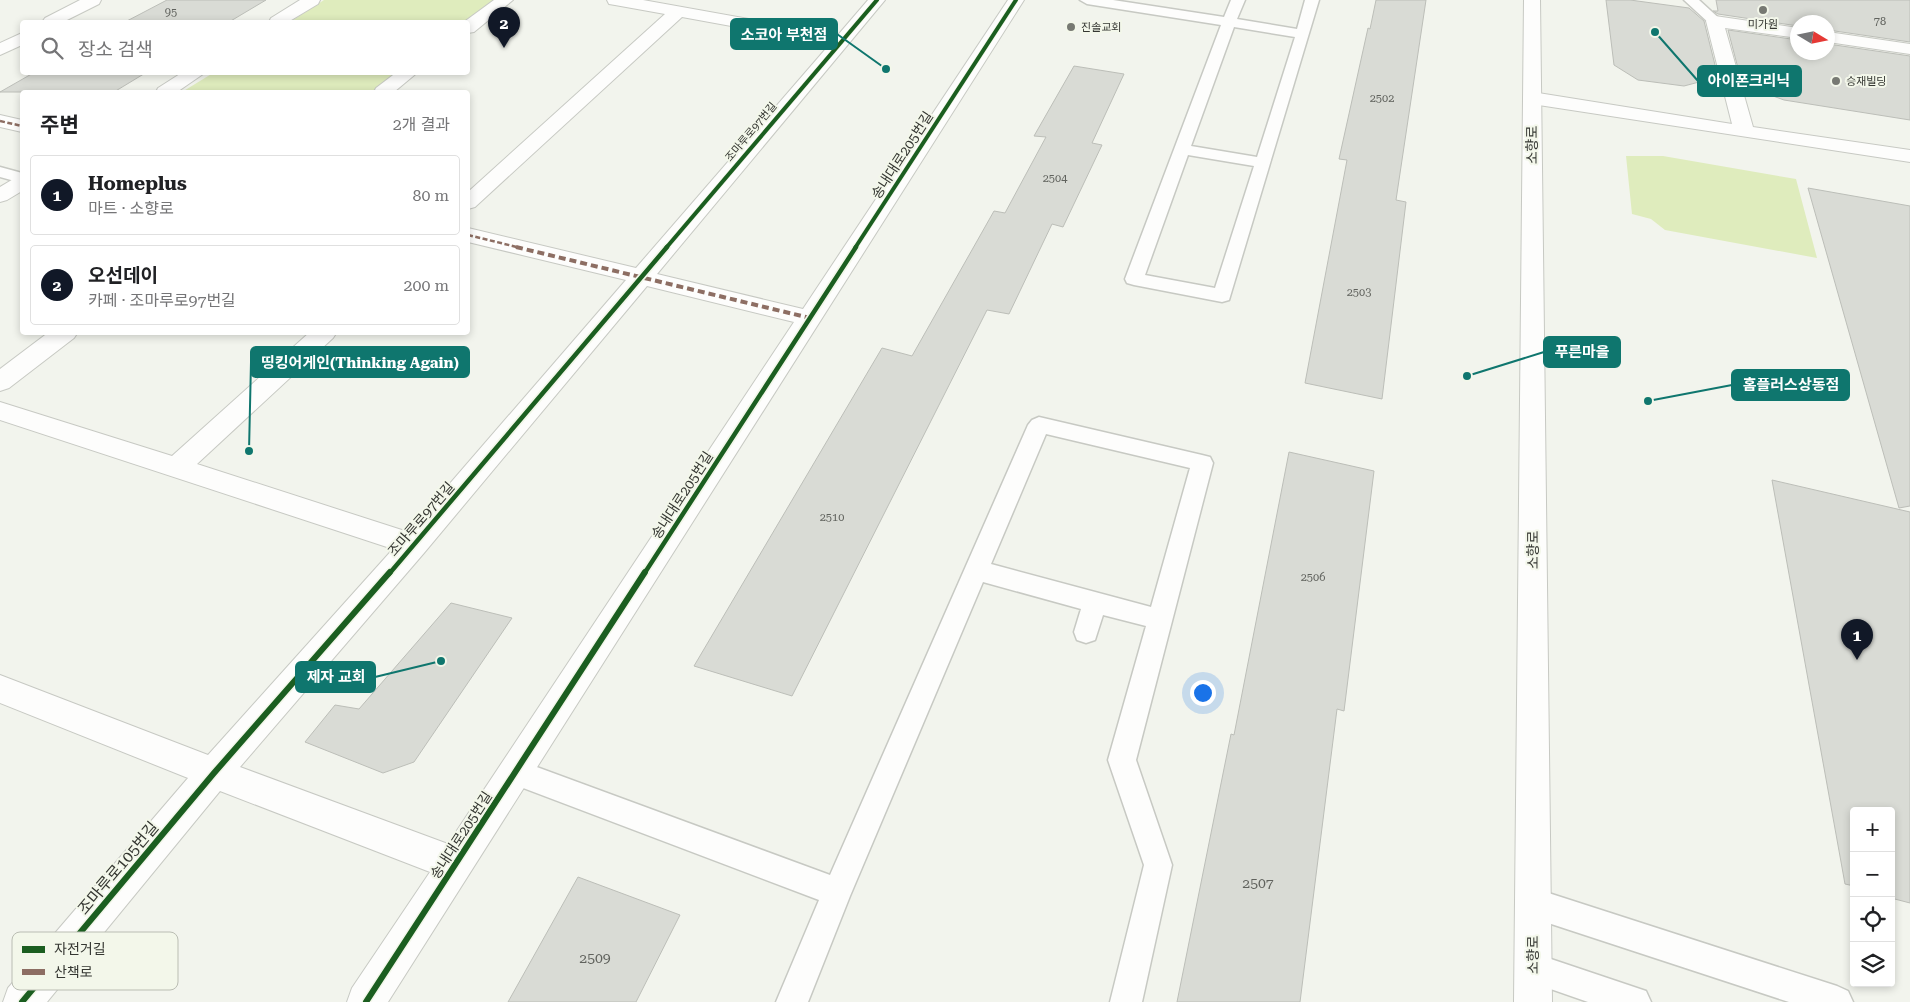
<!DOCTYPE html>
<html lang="ko">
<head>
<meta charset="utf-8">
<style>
  body { margin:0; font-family:"Roboto Serif","Noto Sans KR",serif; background:#f2f2f2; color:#202124 }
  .controls { position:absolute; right:15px; bottom:15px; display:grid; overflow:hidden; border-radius:5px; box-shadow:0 2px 8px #0003 }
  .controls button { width:45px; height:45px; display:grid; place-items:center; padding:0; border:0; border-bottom:1px solid #e0e0e0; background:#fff; color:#202124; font:25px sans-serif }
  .compass { position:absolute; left:1790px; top:15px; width:45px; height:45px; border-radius:50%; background:#fff; box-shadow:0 2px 8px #0003; rotate:100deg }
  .you { position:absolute; left:1202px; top:692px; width:18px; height:18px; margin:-12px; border:4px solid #fff; border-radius:50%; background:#1a73e8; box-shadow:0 0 0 8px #1a73e833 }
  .badge { display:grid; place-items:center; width:32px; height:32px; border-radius:50%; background:#111827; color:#fff; font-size:16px; font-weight:700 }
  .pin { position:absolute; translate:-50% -41px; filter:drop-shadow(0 1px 2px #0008) }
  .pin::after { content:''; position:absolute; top:26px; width:18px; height:15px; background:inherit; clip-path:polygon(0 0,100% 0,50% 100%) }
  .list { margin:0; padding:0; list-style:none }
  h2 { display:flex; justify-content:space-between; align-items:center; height:65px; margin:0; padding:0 20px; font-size:21px }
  h2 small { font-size:16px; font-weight:400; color:#757577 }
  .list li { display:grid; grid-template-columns:32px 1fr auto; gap:15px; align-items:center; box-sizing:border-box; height:80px; margin:0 10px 10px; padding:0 10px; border:1px solid #e0e0e0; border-radius:5px }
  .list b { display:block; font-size:19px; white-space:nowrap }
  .list p { margin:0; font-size:16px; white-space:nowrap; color:#757577 }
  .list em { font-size:16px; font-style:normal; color:#757577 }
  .icon { flex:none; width:28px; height:28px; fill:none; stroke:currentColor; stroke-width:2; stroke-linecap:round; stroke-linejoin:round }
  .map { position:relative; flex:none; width:1910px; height:1002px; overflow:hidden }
  .search { position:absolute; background:#fff; box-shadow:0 2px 8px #0003; left:20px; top:20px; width:450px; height:55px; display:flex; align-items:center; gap:12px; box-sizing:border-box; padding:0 18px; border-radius:5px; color:#757577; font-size:19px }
  .panel { position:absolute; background:#fff; box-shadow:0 2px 8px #0003; left:20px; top:90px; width:450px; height:245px; border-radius:5px }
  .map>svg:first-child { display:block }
  .green { fill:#dfecbd }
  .building { fill:#d9dbd5; stroke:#bcbeb8 }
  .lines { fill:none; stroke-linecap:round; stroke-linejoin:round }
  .lane-casing { stroke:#c7c9c3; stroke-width:3 }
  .street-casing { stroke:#c7c9c3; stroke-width:2 }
  .secondary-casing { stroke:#c7c9c3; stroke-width:2 }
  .lane { fill:#fdfdfc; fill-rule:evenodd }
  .street { fill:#fdfdfc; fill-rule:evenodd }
  .secondary { fill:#fdfdfc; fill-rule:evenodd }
  .quiet-far1 { stroke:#8d6e63; stroke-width:2.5; stroke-dasharray:5 2.5; stroke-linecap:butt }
  .quiet { stroke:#8d6e63; stroke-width:4; stroke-dasharray:7 4; stroke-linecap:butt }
  .cycleway-far2-casing { stroke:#f3f7ea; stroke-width:5.5 }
  .cycleway-far1-casing { stroke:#f3f7ea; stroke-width:8 }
  .cycleway-casing { stroke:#f3f7ea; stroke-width:9 }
  .cycleway-far2 { stroke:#1b5e20; stroke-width:4 }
  .cycleway-far1 { stroke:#1b5e20; stroke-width:4.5 }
  .cycleway { stroke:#1b5e20; stroke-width:6 }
  .poi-dot { fill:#777973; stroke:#f3f7ea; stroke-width:2 }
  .labels { text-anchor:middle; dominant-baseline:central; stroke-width:4; stroke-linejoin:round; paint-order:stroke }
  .number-label { font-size:11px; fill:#60625d }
  .far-poi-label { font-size:11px; fill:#353732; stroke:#f3f7ea; text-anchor:start }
  .far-street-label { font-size:11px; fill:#353732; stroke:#f3f7ea }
  .street-label { font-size:14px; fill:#353732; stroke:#f3f7ea }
  .near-number-label { font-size:14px; fill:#60625d }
  .near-street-label { font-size:16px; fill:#353732; stroke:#f3f7ea }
  .key { fill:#f3f7ea; stroke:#babdb3; stroke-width:1 }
  .key-label { font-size:14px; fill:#353732 }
  .leader { fill:none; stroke:#0f766e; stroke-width:2 }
  .callout-dot { fill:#0f766e; stroke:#f3f7ea; stroke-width:2 }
  .callout { fill:#0f766e; stroke:#0f766e; stroke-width:2 }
  .callout-label { font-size:15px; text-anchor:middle; font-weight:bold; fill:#fff }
</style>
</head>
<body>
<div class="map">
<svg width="1910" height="1002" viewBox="0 0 1910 1002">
  <rect width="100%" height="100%" fill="#f2f4ed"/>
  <path class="green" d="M324 0H494L464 22H290Z
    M213 73H398L371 92H182Z
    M1626 156H1663L1796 179 1817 258 1665 230 1651 219 1632 214Z"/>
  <path class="building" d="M167 0H266L229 22H125Z
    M1376 0H1426L1396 200 1406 202 1382 399 1305 383 1347 160 1339 159 1368 28 1370 29Z
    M1606 0H1630L1689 8 1704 21 1718 77 1684 86 1638 80 1614 65Z
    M1716 0H1910V42L1828 30V22H1798V26L1718 14 1713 11H1718Z
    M1728 30 1798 40V52H1828V44L1910 56V120L1784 100 1773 96 1739 72Z
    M1074 66 1124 74 1092 143 1102 145 1063 227 1052 224 1009 314 987 310 792 696 694 666 882 348 912 356 994 211 1005 213 1046 137 1034 136Z
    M35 72H147L114 92H0Z
    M1808 188 1910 206V506L1899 508Z
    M1289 452 1374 471 1344 711 1337 709 1300 1002H1177L1231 734 1234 735Z
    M1772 480 1910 512V903L1891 898V811H1854V886L1845 884Z
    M451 603 512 618 414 762 383 773 305 742 335 705 359 709Z
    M578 877 680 915 636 1002H508Z"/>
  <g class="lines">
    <g class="lane-casing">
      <path id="lane" d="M1080 0H1113L1224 17 1231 0H1245L1237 19 1297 29 1305 0H1319L1229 300 1222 302 1134 285 1127 283 1125 279 1221 25 1087 4ZM1234 27 1295 37 1257 157 1191 146ZM1188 155 1254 166 1215 288 1145 275Z
        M1684 0H1699L1722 21 1720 24H1710Z
        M0 167 22 173V183L0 177Z
        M1039 417 1202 455 1210 457 1213 463 1136 760 1172 865 1142 1002H1110L1144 865 1108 760 1146 626 1103 615 1095 640 1086 643 1077 640 1074 632 1081 609 983 582 850 896 808 1002H776L819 900 505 781 501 772 505 763 515 759 830 875 1028 425 1032 420ZM1046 434 1190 468 1151 607 991 564Z
        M1533 888 1837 986 1848 991 1853 1002H1789L1533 918 1523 913 1518 903 1523 893Z
        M1533 953 1646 991 1651 1002H1588L1522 979 1518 968 1522 957Z"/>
    </g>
    <g class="street-casing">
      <path id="street" d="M300 0H320L318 4 288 22H269L271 18Z
        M494 0H513L474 32 468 33V22H464Z
        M607 0H643L838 35 868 0H885L657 274 803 309 1008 0H1024L388 1002H347L352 988 430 872 220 791 47 1002H3L8 988 188 778 0 703V675L208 755 393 549 0 420V402L172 456 310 332H337L333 338 197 464 408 532 626 280 468 242V228L636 268 830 44 682 17 475 207 468 209V192L665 14 615 5 609 4ZM647 286 794 322 448 844 240 767 424 553Z
        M1715 16 1798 28V38L1725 28 1753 127 1910 150V162L1532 104 1525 102 1523 98 1525 94 1532 92 1732 124 1706 21 1709 17Z
        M1828 32 1910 44V54L1828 42Z
        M183 72H206L177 92H156L158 88Z
        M397 72H418L394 92H374L376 88Z
        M0 115 22 120V132L0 127Z
        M22 176V191L7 200 0 202V187L15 178Z
        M49 332H78L74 338 9 388 0 391V369Z"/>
    </g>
    <g class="secondary-casing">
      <path id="secondary" d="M80 0H101L99 4 63 22H42L45 18Z
        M1524 0H1540L1552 1002H1514Z
        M22 33V45L0 55V43Z"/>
    </g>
    <use href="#lane" class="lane"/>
    <use href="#street" class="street"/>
    <use href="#secondary" class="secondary"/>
    <path class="quiet-far1" d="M0 121 22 126
      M468 235 521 248"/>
    <path class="quiet" d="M516 247 810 318"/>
    <g class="cycleway-far2-casing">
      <path id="cycleway-far2" d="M666 248 877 0
        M855 248 1016 0"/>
    </g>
    <g class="cycleway-far1-casing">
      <path id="cycleway-far1" d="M389 574 667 247
        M644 574 856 247"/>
    </g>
    <g class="cycleway-casing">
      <path id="cycleway" d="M22 1002 214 773 390 572
        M366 1002 645 572"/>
    </g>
    <use href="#cycleway-far2" class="cycleway-far2"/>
    <use href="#cycleway-far1" class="cycleway-far1"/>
    <use href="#cycleway" class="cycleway"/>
  </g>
  <g class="poi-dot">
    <circle cx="1763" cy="10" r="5"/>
    <circle cx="1071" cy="27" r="5"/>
    <circle cx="1836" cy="81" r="5"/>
  </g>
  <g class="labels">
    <g class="number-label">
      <text x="171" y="12">95</text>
      <text x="1880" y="21">78</text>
      <text x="1382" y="98">2502</text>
      <text x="1055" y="178">2504</text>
      <text x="1359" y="292">2503</text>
      <text x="832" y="517">2510</text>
      <text x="1313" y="577">2506</text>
    </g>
    <g class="far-poi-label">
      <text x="1763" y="24" text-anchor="middle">미가원</text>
      <text x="1081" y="27">진솔교회</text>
      <text x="1846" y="81">승재빌딩</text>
    </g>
    <g class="far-street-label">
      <text transform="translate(751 132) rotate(-50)">조마루로97번길</text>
    </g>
    <g class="street-label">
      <text transform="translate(1532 145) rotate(-90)">소향로</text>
      <text transform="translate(902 155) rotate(-57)">송내대로205번길</text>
      <text transform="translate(682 495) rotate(-57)">송내대로205번길</text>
      <text transform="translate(421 519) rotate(-49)">조마루로97번길</text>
      <text transform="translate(1533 550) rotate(-90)">소향로</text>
      <text transform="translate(461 835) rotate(-57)">송내대로205번길</text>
      <text transform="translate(1533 955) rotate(-90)">소향로</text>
    </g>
    <g class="near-number-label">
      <text x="1258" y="883">2507</text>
      <text x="595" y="958">2509</text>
    </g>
    <g class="near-street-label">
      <text transform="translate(118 868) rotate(-50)">조마루로105번길</text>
    </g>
  </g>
  <rect x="12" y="932" width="166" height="58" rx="8" class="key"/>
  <rect x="22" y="946" width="23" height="7" fill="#1b5e20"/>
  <rect x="22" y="969" width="23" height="6" fill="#8d6e63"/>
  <g class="key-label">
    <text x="54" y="954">자전거길</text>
    <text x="54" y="977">산책로</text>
  </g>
  <path class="leader" d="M886 69L837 34M1655 32L1698 81M1467 376L1544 352M249 451L251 362M1648 401L1732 385M441 661L375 677"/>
  <g class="callout-dot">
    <circle cx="886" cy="69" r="5"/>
    <circle cx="1655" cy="32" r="5"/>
    <circle cx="1467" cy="376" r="5"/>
    <circle cx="249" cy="451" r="5"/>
    <circle cx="1648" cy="401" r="5"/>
    <circle cx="441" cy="661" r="5"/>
  </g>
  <g class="callout">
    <rect x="731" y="19" width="106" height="30" rx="5"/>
    <rect x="1698" y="66" width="103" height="30" rx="5"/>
    <rect x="1544" y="337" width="76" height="30" rx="5"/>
    <rect x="251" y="347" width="218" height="30" rx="5"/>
    <rect x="1732" y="370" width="117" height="30" rx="5"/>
    <rect x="296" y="662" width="79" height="30" rx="5"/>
  </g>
  <g class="callout-label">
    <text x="784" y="40">소코아 부천점</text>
    <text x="1749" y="86">아이폰크리닉</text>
    <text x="1582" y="357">푸른마을</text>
    <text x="360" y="368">띵킹어게인(Thinking Again)</text>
    <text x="1791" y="390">홈플러스상동점</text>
    <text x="336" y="682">제자 교회</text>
  </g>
</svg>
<div class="controls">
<button>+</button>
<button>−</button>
<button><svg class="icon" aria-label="locate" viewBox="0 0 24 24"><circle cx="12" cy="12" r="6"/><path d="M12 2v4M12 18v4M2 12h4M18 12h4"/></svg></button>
<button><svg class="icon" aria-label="layers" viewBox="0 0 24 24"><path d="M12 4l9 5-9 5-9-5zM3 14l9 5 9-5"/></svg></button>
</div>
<svg class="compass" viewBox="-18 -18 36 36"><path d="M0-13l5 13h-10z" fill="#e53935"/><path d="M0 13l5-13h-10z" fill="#757577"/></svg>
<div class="you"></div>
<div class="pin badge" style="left:1857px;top:660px">1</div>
<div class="pin badge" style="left:504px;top:48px">2</div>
<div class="search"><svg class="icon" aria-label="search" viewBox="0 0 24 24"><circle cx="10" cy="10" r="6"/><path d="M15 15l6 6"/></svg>장소 검색</div>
<section class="panel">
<h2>주변<small>2개 결과</small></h2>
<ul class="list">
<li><span class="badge">1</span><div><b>Homeplus</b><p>마트 · 소향로</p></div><em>80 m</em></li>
<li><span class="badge">2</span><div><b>오선데이</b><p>카페 · 조마루로97번길</p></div><em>200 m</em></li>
</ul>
</section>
</div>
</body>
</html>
